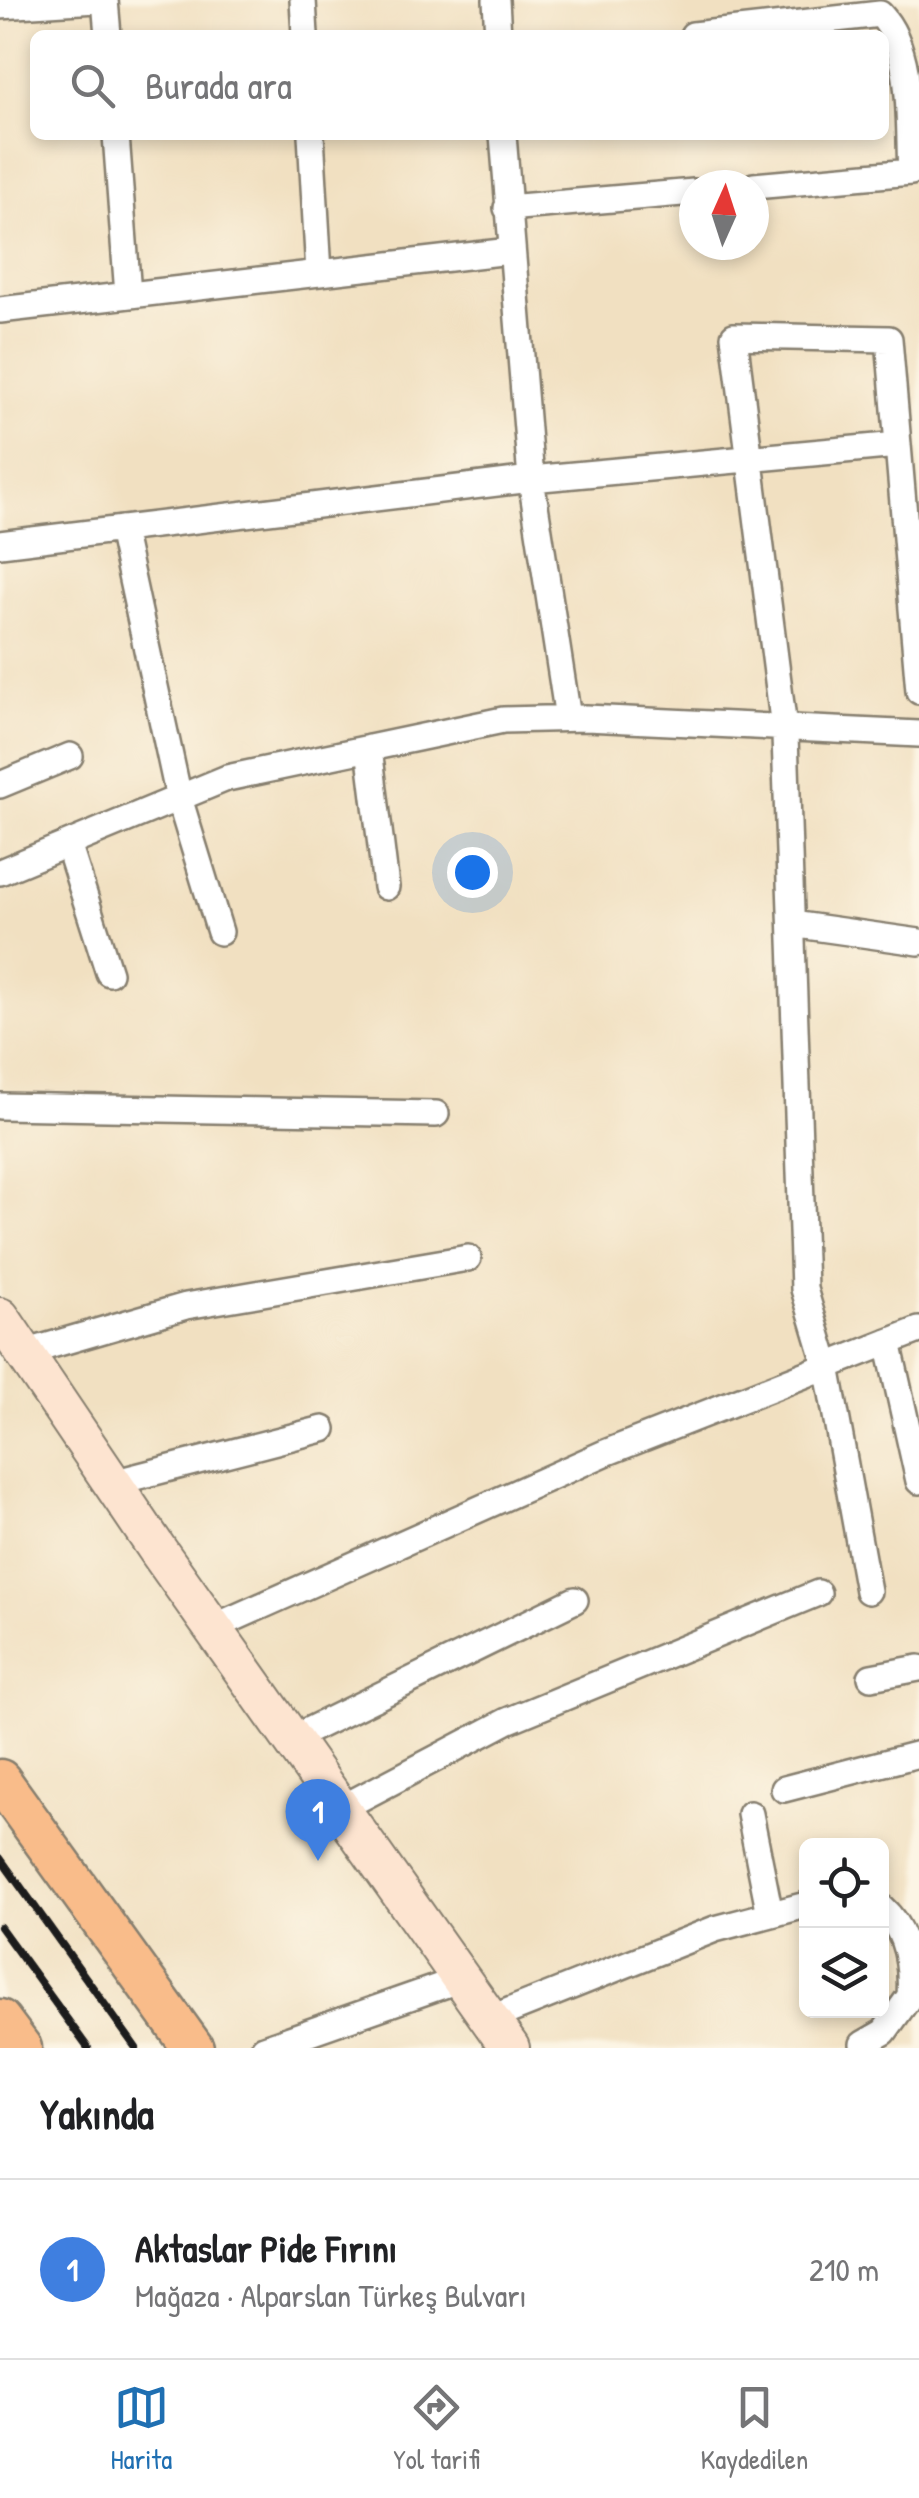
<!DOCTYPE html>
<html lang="tr">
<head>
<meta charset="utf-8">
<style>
  body { margin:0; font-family:"Patrick Hand",sans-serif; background:#f6f6f6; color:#202124 }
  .controls { position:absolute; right:30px; bottom:30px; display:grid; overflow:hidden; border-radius:15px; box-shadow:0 5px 15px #0003 }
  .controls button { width:90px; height:90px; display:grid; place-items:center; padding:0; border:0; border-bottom:2px solid #e0e0e0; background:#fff; color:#202124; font:50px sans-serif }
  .compass { position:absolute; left:679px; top:170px; width:90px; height:90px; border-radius:50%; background:#fff; box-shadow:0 5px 15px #0003; rotate:3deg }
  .you { position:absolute; left:472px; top:872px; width:35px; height:35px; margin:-25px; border:8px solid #fff; border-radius:50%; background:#1a73e8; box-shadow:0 0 0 15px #1a73e833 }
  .badge { display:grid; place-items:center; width:65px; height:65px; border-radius:50%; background:#1f6fb2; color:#fff; font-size:32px; font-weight:700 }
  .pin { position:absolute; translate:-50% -82px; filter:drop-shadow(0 2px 5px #0008) }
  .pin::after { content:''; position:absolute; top:52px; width:35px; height:30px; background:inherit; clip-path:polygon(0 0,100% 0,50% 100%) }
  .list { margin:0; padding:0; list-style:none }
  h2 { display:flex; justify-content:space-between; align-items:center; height:130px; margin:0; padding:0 40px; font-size:42px }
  h2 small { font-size:32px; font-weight:400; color:#757577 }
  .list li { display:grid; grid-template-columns:65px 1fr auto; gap:30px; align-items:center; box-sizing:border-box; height:180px; padding:0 40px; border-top:2px solid #e0e0e0 }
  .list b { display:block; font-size:38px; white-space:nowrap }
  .list p { margin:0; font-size:32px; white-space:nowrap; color:#757577 }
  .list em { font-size:32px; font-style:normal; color:#757577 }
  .icon { flex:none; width:55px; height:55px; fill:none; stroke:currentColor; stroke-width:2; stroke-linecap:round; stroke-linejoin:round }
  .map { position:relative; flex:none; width:919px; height:2048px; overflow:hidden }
  .search { position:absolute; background:#fff; box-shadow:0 5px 15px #0003; left:30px; right:30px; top:30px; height:110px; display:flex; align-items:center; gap:25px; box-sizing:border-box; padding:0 35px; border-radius:15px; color:#757577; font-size:38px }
  .sheet { height:310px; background:#fff }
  nav { display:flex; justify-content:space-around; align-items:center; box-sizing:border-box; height:140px; border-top:2px solid #e0e0e0; background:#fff; font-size:28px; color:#757577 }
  nav a { display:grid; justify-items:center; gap:5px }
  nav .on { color:#1f6fb2 }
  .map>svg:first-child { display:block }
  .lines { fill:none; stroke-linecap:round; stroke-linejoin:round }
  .street-casing { stroke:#867e6e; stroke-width:30 }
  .secondary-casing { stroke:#867e6e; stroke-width:42 }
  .primary-casing { stroke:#867e6e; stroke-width:45 }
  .street { stroke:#fff; stroke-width:25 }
  .secondary { stroke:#fde4d0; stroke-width:38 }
  .primary { stroke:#f9bc8a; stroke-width:40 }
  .rail { stroke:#1c1c1c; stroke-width:8 }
</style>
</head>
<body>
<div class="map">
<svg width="919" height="2048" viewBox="0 0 919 2048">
  <rect width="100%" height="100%" fill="#fcf5e5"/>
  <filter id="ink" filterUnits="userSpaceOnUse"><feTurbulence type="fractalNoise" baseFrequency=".01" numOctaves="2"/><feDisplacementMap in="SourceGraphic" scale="20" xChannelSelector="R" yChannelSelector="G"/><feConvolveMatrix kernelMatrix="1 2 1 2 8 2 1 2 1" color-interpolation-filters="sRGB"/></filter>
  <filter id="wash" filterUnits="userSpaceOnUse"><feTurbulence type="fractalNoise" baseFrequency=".0048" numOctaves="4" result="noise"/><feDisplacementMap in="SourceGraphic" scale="40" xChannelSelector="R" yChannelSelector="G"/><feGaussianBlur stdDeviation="2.25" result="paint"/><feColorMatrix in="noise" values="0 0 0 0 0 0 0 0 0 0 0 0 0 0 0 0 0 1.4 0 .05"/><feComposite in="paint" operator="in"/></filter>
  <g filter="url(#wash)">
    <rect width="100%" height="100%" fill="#f1e0c1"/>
  </g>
  <g filter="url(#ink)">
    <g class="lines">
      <g class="street-casing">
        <path id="street" d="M105 0 108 35
          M303 0 305 35
          M496 0 498 35
          M0 6 97 0
          M693 35 880 14C915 51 908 124 911 172L754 186
          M116 135 128 295
          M311 135 319 273
          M503 135 531 479 568 718
          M507 208 694 192
          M0 310 510 251
          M121 529 179 798 220 932
          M0 544 531 479 898 445
          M369 748 386 887
          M0 785 70 756
          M68 844 109 973
          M0 872 227 778 503 720 586 718 919 734
          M792 924 919 942
          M0 1106 436 1114
          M888 1342 919 1481
          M24 1353 186 1306 468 1258
          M112 1483 323 1429
          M868 1591 827 1366 804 1289 785 736 734 336 889 339 919 691
          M212 1628 605 1453 919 1330
          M871 1677 919 1668
          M291 1739 575 1600
          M784 1789 919 1754
          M340 1809 507 1721 818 1593
          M750 1814 770 1914
          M489 2019 715 1929 806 1905
          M264 2048 461 1979
          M864 2048 863 2044 884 2032 910 1996C912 1964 906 1930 882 1908"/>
      </g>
      <g class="secondary-casing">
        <path id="secondary" d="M0 1317 159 1552 510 2048"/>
      </g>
      <g class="primary-casing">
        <path id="primary" d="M0 1780 193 2048
          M0 2020 21 2048"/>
      </g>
      <use href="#street" class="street"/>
      <use href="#secondary" class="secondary"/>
      <use href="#primary" class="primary"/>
      <path class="rail" d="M0 1858 136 2048
        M0 1927 88 2048"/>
    </g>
  </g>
</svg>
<div class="controls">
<button><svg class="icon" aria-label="locate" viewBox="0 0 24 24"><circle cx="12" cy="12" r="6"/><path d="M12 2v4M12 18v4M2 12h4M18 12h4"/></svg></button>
<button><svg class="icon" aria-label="layers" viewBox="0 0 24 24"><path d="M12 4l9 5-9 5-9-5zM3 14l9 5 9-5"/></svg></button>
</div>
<svg class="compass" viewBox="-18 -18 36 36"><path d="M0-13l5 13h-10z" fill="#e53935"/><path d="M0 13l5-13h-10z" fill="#757577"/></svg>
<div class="you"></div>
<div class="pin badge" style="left:318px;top:1861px;background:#3f7fe0">1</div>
<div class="search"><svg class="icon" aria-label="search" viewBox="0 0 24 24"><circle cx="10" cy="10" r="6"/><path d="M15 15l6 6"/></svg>Burada ara</div>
</div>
<section class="sheet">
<h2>Yakında<small></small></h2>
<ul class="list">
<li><span class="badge" style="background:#3f7fe0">1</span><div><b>Aktaslar Pide Fırını</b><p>Mağaza · Alparslan Türkeş Bulvarı</p></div><em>210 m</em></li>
</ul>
</section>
<nav>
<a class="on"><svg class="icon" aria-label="map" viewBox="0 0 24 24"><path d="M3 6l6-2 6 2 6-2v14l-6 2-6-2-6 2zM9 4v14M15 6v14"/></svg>Harita</a>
<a><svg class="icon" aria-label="directions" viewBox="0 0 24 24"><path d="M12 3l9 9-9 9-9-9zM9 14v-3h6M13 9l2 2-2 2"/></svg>Yol tarifi</a>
<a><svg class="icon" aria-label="saved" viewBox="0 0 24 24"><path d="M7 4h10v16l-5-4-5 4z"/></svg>Kaydedilen</a>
</nav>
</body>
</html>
